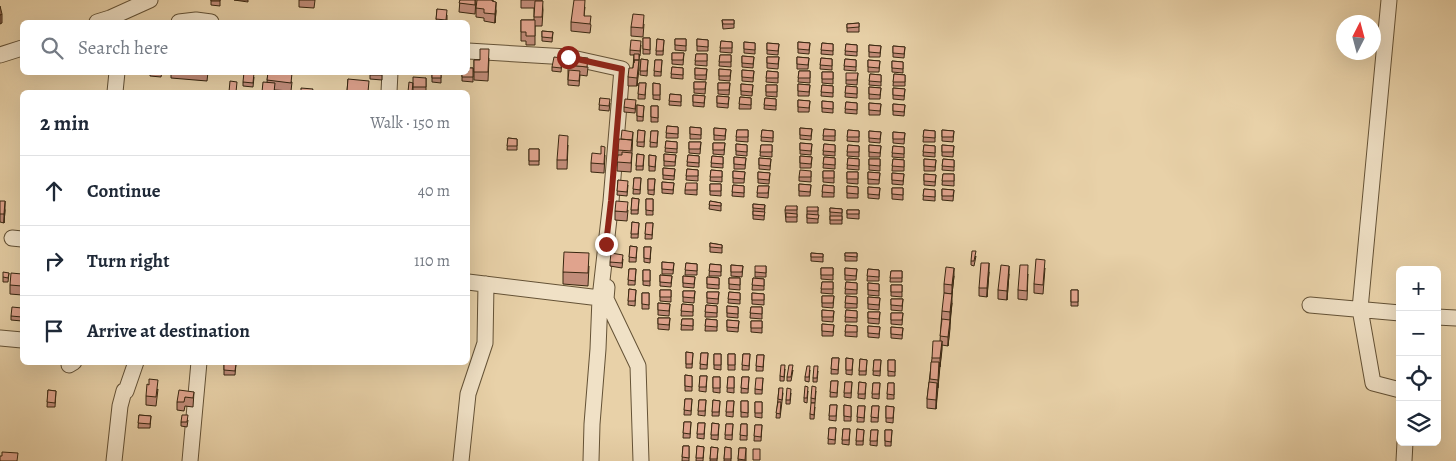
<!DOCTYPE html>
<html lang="en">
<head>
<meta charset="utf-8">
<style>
  body { margin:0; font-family:Alegreya,serif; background:#f6f6f7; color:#1f2937 }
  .controls { position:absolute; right:15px; bottom:15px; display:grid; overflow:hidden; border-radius:8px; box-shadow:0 5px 20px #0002 }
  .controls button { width:45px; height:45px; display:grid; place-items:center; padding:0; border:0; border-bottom:1px solid #e0e1e3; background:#fff; color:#1f2937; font:25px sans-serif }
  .compass { position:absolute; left:1336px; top:15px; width:45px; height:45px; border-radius:50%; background:#fff; box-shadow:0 5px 20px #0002; rotate:6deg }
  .stop { position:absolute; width:15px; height:15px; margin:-11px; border:4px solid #8f2418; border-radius:50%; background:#fff }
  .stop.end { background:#8f2418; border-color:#fff; box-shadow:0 1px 5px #0008 }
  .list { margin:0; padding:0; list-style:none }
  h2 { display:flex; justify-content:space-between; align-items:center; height:65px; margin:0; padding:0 20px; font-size:21px }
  h2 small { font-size:16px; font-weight:400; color:#747a83 }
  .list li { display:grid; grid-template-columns:32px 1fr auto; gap:15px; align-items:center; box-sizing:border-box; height:70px; padding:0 20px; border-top:1px solid #e0e1e3 }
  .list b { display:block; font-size:19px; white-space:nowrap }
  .list em { font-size:16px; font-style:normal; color:#747a83 }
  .icon { flex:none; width:28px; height:28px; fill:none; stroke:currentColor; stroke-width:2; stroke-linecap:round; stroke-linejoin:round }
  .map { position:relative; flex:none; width:1456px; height:461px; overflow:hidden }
  .search { position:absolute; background:#fff; box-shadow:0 5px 20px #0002; left:20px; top:20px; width:450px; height:55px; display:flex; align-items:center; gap:12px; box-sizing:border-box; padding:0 18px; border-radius:8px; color:#747a83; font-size:19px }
  .panel { position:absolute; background:#fff; box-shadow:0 5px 20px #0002; left:20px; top:90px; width:450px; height:275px; border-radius:8px }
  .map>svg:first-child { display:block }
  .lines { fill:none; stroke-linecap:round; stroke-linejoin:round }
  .minor-casing { stroke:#645236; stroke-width:17 }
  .minor { stroke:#f0e1c6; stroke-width:15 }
  .wall { fill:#c18c79; stroke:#382710 }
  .shaded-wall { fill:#9d7263; stroke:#382710 }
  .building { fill:#e0a38d; stroke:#382710 }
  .route { stroke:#8f2418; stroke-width:6 }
</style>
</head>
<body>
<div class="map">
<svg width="1456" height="461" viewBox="0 0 1456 461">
  <rect width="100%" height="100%" fill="#e8d1a8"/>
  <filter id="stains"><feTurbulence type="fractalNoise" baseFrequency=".004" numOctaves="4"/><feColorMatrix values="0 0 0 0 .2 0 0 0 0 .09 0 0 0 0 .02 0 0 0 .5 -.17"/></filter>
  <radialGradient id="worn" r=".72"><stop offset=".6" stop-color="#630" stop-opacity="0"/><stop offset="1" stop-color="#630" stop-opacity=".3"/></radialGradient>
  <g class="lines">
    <g class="minor-casing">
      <path id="minor" d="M1389 0 1360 309 1373 383 1400 390
        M97 22 110 18 150 0
        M179 22 196 20 211 22
        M468 51 568 57 622 69 611 201 600 298 598 349 592 424 591 461
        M0 55 22 48
        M115 92 117 72
        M389 92 390 72
        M12 238 22 239
        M468 282 600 298
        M607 287 606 299 638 366 641 461
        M1310 305 1400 313
        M1437 317 1456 318
        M0 338 22 340
        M69 362V365L74 362
        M114 461 120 406 124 391H126L136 362
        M190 461 199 362
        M461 461 468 394 485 343 486 284
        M1404 461 1405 442"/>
    </g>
    <use href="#minor" class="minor"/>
  </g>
  <path class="wall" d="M211 0H220V6L211 5Z
    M234 0H248V2Z
    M299 0H315L314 8 299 7Z
    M460 0H476L475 14 459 12Z
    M493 0 496 11 495 23 484 21V18L476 17V8Z
    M521 0H542L543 10 542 26H535V45H526V41H521V20H534V8H521Z
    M585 7 584 16 591 25 590 33 571 31V22Z
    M437 9 447 15V22H436Z
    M722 20H734V28L723 29Z
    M859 23V32H847V24Z
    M644 24 643 37 631 36V27Z
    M542 31 553 32 552 42 542 41Z
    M643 38H650V54H643Z
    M657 39 664 40 663 55H656Z
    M675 39H686V51L675 50Z
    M697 39 708 40V51H697Z
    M721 41 732 42V53L720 52Z
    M744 42 755 43V54L744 53Z
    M798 42 810 43 809 54 798 53Z
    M767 43 779 44 778 55 767 54Z
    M822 43 833 44V55L821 54Z
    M846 44 857 45V56L845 55Z
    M641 45 640 56H639L637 86H628V77L633 67 634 55H630V50Z
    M869 45 881 46 880 57H869Z
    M893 46 905 47 904 58 893 57Z
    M672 53H684L683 65 672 64Z
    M696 54H707V66L695 65Z
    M720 55H731V67L719 66Z
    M468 56V68H473V82L462 81V72H468Z
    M742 56 754 57 753 68 742 67Z
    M767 57H779L778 69 767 68Z
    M797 57 809 58 808 69H797Z
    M489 58 488 81 474 80V60H480Z
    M821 58 832 59V70L820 69Z
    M641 59 648 60 647 76 640 75Z
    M845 59 856 60V71L844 70Z
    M655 60H662L661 76H654Z
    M868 60 880 61 879 72H868Z
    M892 61 903 62V73L892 72Z
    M562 62 561 72 552 71V67Z
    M568 65 588 67 587 76 580 75 579 86 568 85Z
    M672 67 683 68V79L671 78Z
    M695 68 707 69 706 80 695 79Z
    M719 69 731 70 730 81 719 80Z
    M742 70 754 71 753 82 742 81Z
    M767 71 778 72V83L766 82Z
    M799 71H810V83L798 82Z
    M150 72H162L161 77 150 76Z
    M171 72H208L207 81 171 78Z
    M268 72 292 82 291 91 275 90 267 82Z
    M370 72H382V80L370 79Z
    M432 72 441 73V83L432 82Z
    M822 72H833V84L822 83Z
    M858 73 857 85 846 84V80Z
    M870 74 881 75V86L869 85Z
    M894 74 905 75V86H893Z
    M254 77 253 87 243 86V82Z
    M426 78V92H413V83Z
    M348 79 369 92H347Z
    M694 82H706L705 94 694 93Z
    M639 83H646L645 99H638Z
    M653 83 660 84V100L653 99Z
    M718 83H730L729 95 718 94Z
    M741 84 753 85 752 96 741 95Z
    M798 84 810 85 809 96H798Z
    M766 85H777V97L766 96Z
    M822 85 833 86V97L821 96Z
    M846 86 857 87V98L845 97Z
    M869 87 881 88 880 99H869Z
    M893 88 905 89 904 100 893 99Z
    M670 94 681 95V106L669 105Z
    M693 95 705 96 704 107 693 106Z
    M717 96 729 97 728 108 717 107Z
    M740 97 751 98V109H739Z
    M600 98 610 103 609 111 599 110Z
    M765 98 776 99V110L764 109Z
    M798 100 810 101 809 112H798Z
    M822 101 833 102V113L822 112Z
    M846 102 857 103V114L845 113Z
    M869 103 881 104 880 115H869Z
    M636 104 635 113 624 112V107Z
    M893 104 905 105 904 116 893 115Z
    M637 105 644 106 643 121H637Z
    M651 106H658V122H651Z
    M667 126 678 127V138H666Z
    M690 127 701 128V139H690Z
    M714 128 726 129 725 140H714Z
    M800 128 812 129 811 140 800 139Z
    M824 129 835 130V141L823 140Z
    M638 130 645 131 644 147 637 146Z
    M737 130H748V142L736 141Z
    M762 130 773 131V142L761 141Z
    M848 130 859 131V142L847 141Z
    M924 130 935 131V142H923Z
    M942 130 954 131 953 142 942 141Z
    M651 131H658L657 147H650Z
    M869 131 881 132 880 143 869 142Z
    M633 132 631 172 617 171 618 150 621 139Z
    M893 132 905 133 904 144 893 143Z
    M508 138 517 139V150H507Z
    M666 141 677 142V153L665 152Z
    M689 142H701L700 154 689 153Z
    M713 143H725L724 155 713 154Z
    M800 143 812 144 811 155 800 154Z
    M736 144 747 145V156L736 155Z
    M824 144 835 145V156L823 155Z
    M568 145 567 169H557V160Z
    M761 145H772V157L760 156Z
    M848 145 859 146V157L847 156Z
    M869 145 881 146 880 157H869Z
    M924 145 935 146V157L923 156Z
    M942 145 954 146 953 157 942 156Z
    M893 146 904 147V158L892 157Z
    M529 149H539V165H529Z
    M601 154 605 155 604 173 591 172V163Z
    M637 154 644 155 643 170H636Z
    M664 154 676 155 675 166H664Z
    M649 155 656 156 655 171H649Z
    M688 155 699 156V167L687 166Z
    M712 156 723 157V168L711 167Z
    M800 156 812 157 811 168H800Z
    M734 157 746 158 745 169H734Z
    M824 157 835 158V169L823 168Z
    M759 158 771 159 770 170 759 169Z
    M848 158 859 159V170L847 169Z
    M869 159H880V171L869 170Z
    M893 159 904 160V171H892Z
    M924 159 936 160 935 171H924Z
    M943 159 954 160V171L942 170Z
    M663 168 675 169 674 180 663 179Z
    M687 169 698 170V181L686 180Z
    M711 170 722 171V182L710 181Z
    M733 171 745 172 744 183H733Z
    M811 171V182L799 181V177Z
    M823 171H834V183L823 182Z
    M758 172 770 173 769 184 758 183Z
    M847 172H858V184L847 183Z
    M868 172 880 173 879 184H868Z
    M892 173 904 174 903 185 892 184Z
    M924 174 936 175 935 186 924 185Z
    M943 174H954V186L942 185Z
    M634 178H641L640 194H633Z
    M648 179H655L654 195 648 194Z
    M618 180 628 185 627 196 617 195Z
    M662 182 674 183 673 194 662 193Z
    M697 183V195L685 194V190Z
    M710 184H721V196L710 195Z
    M799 184 811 185 810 196H799Z
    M733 185 744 186V197L732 196Z
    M823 185 834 186V197H822Z
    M758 186H769L768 198 757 197Z
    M847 186 858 187V198H847Z
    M868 187 880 188 879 199 868 198Z
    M892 188H903V200L892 199Z
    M924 189 935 190V201L923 200Z
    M942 189 954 190 953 201 942 200Z
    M632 198 639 199 638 214H631Z
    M646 199H653V215H646Z
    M0 201 5 210 4 223 0 222Z
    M710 201 721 203V211L709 209Z
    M753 204 765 205 764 220 753 219Z
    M797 206V222H786L785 210Z
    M818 207V223H807V211Z
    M830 208 842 209V224H830Z
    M628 210 627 221 615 220V211Z
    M847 210H859V219L847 218Z
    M632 222 639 223 638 238H631Z
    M646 223H653L652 239H645Z
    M710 243 722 245V253L710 252Z
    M630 246 637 247 636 262H629Z
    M644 247H651L650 263 644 262Z
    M811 253 823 254V262L811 261Z
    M845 253H857V261H845Z
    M976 256 974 266 971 265V261Z
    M623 259 622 268 610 266V262Z
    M662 262 674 263 673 274H662Z
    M686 263 697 264V275H685Z
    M710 264 721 265V276H709Z
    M731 265 743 266 742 277 731 276Z
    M589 266 588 286 563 284V272Z
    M766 266V277H755V272Z
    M821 268H833V280L821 279Z
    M845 268 857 269 856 280H845Z
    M1045 268 1043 294 1034 293V284Z
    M629 269H636L635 285H628Z
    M868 269 879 270V281H867Z
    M643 270H650V286L643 285Z
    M891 271H902V282H890Z
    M989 272 987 297 979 296V288Z
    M9 273 8 282H3V277Z
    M22 274V295L10 294V285Z
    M1009 274 1007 300 998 299V290Z
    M1028 274 1027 300 1018 299V290Z
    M660 275 672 276 671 287 660 286Z
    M683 276 695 277 694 288 683 287Z
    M954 276 952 294 944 293V284Z
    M707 277 719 278V289L707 288Z
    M729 278H740V290L729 289Z
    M753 278 764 279V290H752Z
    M822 282H833V294L821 293Z
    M846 282 857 283V294H845Z
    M868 283 879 284V296L868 295Z
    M891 285H902V297L891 296Z
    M629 289 636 290 635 306 628 305Z
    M660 290H671V302L660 301Z
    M1071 290H1078V306H1071Z
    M683 291H695L694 303 683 302Z
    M707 292H719L718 304 707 303Z
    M729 292 740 293V304L728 303Z
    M642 293H649V309H642Z
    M752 293 764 294V305L752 304Z
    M822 296H834L833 308 822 307Z
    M846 296 857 297V308H845Z
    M868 297 880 298 879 310 868 309Z
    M891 299H903L902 311 891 310Z
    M658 303 670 304 669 316 658 315Z
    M952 303 948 346 942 345 936 409 927 408V399L932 358 940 341 942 311Z
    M682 304 693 305V316H681Z
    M706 305 717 306V317H705Z
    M727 306 738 307V318L727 317Z
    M751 307H762V319L750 318Z
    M22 308V321L11 320V316Z
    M822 310 834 311 833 322 822 321Z
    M846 310 857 311V322H845Z
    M868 312H880L879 324 868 323Z
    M891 313H903L902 325 891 324Z
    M658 318H670L669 330 658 329Z
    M682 319H693V330H681Z
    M706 319 717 320V331H705Z
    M727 320 739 321 738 332 727 331Z
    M751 321H762V333L751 332Z
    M822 324 834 325 833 336H822Z
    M846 325 857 326V337L845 336Z
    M868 326 880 327 879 338 868 337Z
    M891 327 903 328 902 339 891 338Z
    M686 352 693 353 692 368H686Z
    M701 353H708L707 369H700Z
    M714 354H721V370L714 369Z
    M728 354H735V370H728Z
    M743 354H750L749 370H742Z
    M757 355H764L763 371H756Z
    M832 358H839L838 374H831Z
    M846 358 853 359 852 375 846 374Z
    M860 359 867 360 866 375H859Z
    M874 360H881L880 376 873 375Z
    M888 360H895V376H888Z
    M115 362H130V364Z
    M224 364H236L235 375H224Z
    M785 369 784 381H780V376Z
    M793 370 791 381H787V377Z
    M810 370 809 382 805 381V377Z
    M818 371 817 382H813V378Z
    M685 375 692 376V391H685Z
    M700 376H707L706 392 699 391Z
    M713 377H720V393L713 392Z
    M728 377H734V393L727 392Z
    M742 377H749L748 393H741Z
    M763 378 762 394H755V389Z
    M831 381H838L837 397H830Z
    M845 382H852L851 398 844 397Z
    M859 382 866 383 865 399 858 398Z
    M873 383H880L879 399 872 398Z
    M888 383H894V399H887Z
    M779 388 783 393 780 418H776Z
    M158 389 156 406 146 405V396Z
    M48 390 56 391 55 407H47Z
    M808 391 807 403 804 402V398Z
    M816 391 815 403H811V398Z
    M194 392 193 407 185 406 184 411 177 410V402Z
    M791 393 790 404H786V400Z
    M685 399H692L691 415H684Z
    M699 400H706L705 416 698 415Z
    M713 400 720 401 719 416H712Z
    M727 401H734L733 417 726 416Z
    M741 401H748V417H741Z
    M755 402H762V418L755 417Z
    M830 405H837L836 421 829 420Z
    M844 405 851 406V421H844Z
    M858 406H865L864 422H857Z
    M872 406H879L878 422H871Z
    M886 406 894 407 893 423 886 422Z
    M815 407 814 419H810V414Z
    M139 415 151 416 150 428H138Z
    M188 420 187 427 181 426V422Z
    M684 422H691L690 438H683Z
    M698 423H705L704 439 697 438Z
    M712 423 719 424 718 440 711 439Z
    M726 424H733L732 440 725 439Z
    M741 424H747V440H740Z
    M755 425H762L761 441H754Z
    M829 428H836L835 444H828Z
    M843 429H850L849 445 842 444Z
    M857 429 864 430 863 445H856Z
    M871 430H878L877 446 870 445Z
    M885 430H892L891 446H885Z
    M683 446H689V461H682Z
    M697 446 704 447 703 461H696Z
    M711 447 718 448 717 461H710Z
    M725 447 731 448V461H724Z
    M739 448H746V461H738Z"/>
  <path class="shaded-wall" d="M496 2V11L495 23V14Z
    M2 14V23L0 24V15Z
    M639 54V69L637 86V78Z
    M5 201V210L4 223V214Z
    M989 263V272L987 297V288Z
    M1009 266V274L1007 300V291Z
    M954 268V276L952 294V285Z
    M952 294V303L950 320V312Z
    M950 320V329L948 346V337Z
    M942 341V350L940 367V358Z
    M939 362V371L938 388V380Z
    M937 383V392L936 409V400Z"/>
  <path class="building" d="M211 0H220V1H211Z
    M460 0H475V5L459 3Z
    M477 0H492V1L496 2 495 14 484 13V9L476 8Z
    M574 0H585L584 16H591L590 24 571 22Z
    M535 1H543L542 17H534Z
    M0 6 2 14 0 15Z
    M437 9 447 10 446 20 436 19Z
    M633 14 644 15 643 28 631 27Z
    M521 20H535V36H526V32H521Z
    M722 20H734V24H723Z
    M859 23V27L847 28V24Z
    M542 31 553 32 552 38 542 37Z
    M643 38H650V50L643 49Z
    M657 39 664 40 663 51H656Z
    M675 39H686V46L675 45Z
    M697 39 708 40V47L697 46Z
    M631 40 641 41 640 51 630 50Z
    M721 41 732 42V48H720Z
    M744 42 755 43V50L744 49Z
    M798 42 810 43 809 50 798 49Z
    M767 43 779 44 778 51 767 50Z
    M822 43 833 44V51L821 50Z
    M846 44 857 45V52L845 51Z
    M869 45 881 46 880 53 869 52Z
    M893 46 905 47 904 54 893 53Z
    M480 49H489L488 72H474V60H480Z
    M672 53H684L683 60H672Z
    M634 54H639V60H634V63Z
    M696 54H707V61H695Z
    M720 55H731V62H719Z
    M569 56 588 58 587 67 568 65Z
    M742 56 754 57 753 64 742 63Z
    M554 57 562 58 561 68 552 67Z
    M767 57H779L778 64 767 63Z
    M797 57 809 58 808 65 797 64Z
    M821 58 832 59V66L820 65Z
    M641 59 648 60 647 71H640Z
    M845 59 856 60V67L844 66Z
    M634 60H639L637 78 628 77 629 68H633Z
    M655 60H662L661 72 654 71Z
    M868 60 880 61 879 68 868 67Z
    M892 61 903 62V69L892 68Z
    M672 67 683 68V75L671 74Z
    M468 68H473V77H462V72H468Z
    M695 68 707 69 706 75H695Z
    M719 69 731 70 730 76H719Z
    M569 70 580 71 579 81 568 80Z
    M742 70 754 71 753 78 742 77Z
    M767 71 778 72V78H766Z
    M799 71H810V78H798Z
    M244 72 254 73 253 83 243 82Z
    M268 72 292 73 291 83 267 80Z
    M370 72H382V75H370Z
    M432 72 441 73V78H432Z
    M822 72H833V79H822Z
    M846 73H858L857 80H846Z
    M870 74 881 75V82L869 81Z
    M894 74 905 75V82H893Z
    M413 77 426 78V87H413Z
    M348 79 369 81 368 92 347 91Z
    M230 81 237 82 236 92H229Z
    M263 82 275 83 274 92H262Z
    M409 82 413 83 412 92H408Z
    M694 82H706L705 89H694Z
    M639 83H646L645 95 638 94Z
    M653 83 660 84V95H653Z
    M718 83H730L729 90H718Z
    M741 84 753 85 752 92 741 91Z
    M798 84 810 85 809 92 798 91Z
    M766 85H777V92H766Z
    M822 85 833 86V93L821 92Z
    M846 86 857 87V94L845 93Z
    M869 87 881 88 880 95 869 94Z
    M301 88 313 89 312 92H301Z
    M893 88 905 89 904 96 893 95Z
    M670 94 681 95V102L669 101Z
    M693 95 705 96 704 103 693 102Z
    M717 96 729 97 728 104 717 103Z
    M740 97 751 98V105L739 104Z
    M600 98 610 99 609 106 599 105Z
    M765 98 776 99V106L764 105Z
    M625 99 636 100 635 109 624 107Z
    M798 100 810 101 809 108 798 107Z
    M822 101 833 102V109L822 108Z
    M846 102 857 103V110L845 109Z
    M869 103 881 104 880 111 869 110Z
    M893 104 905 105 904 112 893 111Z
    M637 105 644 106 643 117 637 116Z
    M651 106H658V118L651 117Z
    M667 126 678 127V134L666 133Z
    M690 127 701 128V135L690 134Z
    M714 128 726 129 725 136 714 135Z
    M800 128 812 129 811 136 800 135Z
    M824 129 835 130V136H823Z
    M622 130 633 132 632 140 621 139Z
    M638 130 645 131 644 142H637Z
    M737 130H748V137H736Z
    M762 130 773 131V138L761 137Z
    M848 130 859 131V137H847Z
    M924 130 935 131V138L923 137Z
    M942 130 954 131 953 137H942Z
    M651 131H658L657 143 650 142Z
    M869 131 881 132 880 139 869 138Z
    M893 132 905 133 904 139H893Z
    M559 135 568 136 567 160H557Z
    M508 138 517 139V146H507Z
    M619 139 632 140 631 151 618 150Z
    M666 141 677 142V149L665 148Z
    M689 142H701L700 149H689Z
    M713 143H725L724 150H713Z
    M800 143 812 144 811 151 800 150Z
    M736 144 747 145V152L736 151Z
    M824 144 835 145V152L823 151Z
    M761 145H772V152H760Z
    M848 145 859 146V152H847Z
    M869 145 881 146 880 153 869 152Z
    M924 145 935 146V153L923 152Z
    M942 145 954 146 953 152H942Z
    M601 146 605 147 604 164 591 163 592 153 601 154Z
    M893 146 904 147V154L892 153Z
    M529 149H539V161H529Z
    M622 152 632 153 631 163 617 162 618 155H622Z
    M637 154 644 155 643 166H636Z
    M664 154 676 155 675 162 664 161Z
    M649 155 656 156 655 167 649 166Z
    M688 155 699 156V163L687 162Z
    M712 156 723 157V164L711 163Z
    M800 156 812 157 811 164 800 163Z
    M734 157 746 158 745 165 734 164Z
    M824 157 835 158V165L823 164Z
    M759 158 771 159 770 166 759 165Z
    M848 158 859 159V166L847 165Z
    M869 159H880V166L869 165Z
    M893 159 904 160V167L892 166Z
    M924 159 936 160 935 167 924 166Z
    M943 159 954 160V167L942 166Z
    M663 168 675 169 674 176 663 175Z
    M687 169 698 170V176H686Z
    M711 170 722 171V177H710Z
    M800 170 811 171V177H799Z
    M733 171 745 172 744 179 733 178Z
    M823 171H834V178H823Z
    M758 172 770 173 769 180 758 179Z
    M847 172H858V179H847Z
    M868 172 880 173 879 180 868 179Z
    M892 173 904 174 903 181 892 180Z
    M924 174 936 175 935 182 924 181Z
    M943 174H954V181H942Z
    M634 178H641L640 190 633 189Z
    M648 179H655L654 190H648Z
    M618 180 628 181 627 192 617 191Z
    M662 182 674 183 673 190 662 189Z
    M686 183H697V190H685Z
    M710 184H721V191H710Z
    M799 184 811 185 810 192 799 191Z
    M733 185 744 186V193L732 192Z
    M823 185 834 186V193L822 192Z
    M758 186H769L768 193H757Z
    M847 186 858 187V194L847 193Z
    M868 187 880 188 879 195 868 194Z
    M892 188H903V195L892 194Z
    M924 189 935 190V197L923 196Z
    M942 189 954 190 953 196H942Z
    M632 198 639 199 638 210H631Z
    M646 199H653V211L646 210Z
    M0 201H5L4 214H0Z
    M616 201 628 202 627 212 615 211Z
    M710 201 721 203V206L709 205Z
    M753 204 765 205 764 209 753 208Z
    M786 206H797V210H785Z
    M807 207H818V211H807Z
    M830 208 842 209V213L830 212Z
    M847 210H859V214H847Z
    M753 211 765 212 764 216 753 215Z
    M786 213 797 214V217H786Z
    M807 214 819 215 818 219 807 218Z
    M830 216H842V220H830Z
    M632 222 639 223 638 234H631Z
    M646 223H653L652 235 645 234Z
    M710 243 722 245V248L710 247Z
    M630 246 637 247 636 258 629 257Z
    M644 247H651L650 259 644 258Z
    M972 251H976L974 261H971Z
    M564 252 589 253 588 273 563 272Z
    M611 253 623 255 622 263 610 262Z
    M811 253 823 254V257H811Z
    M845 253H857V257L845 256Z
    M1036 259 1045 260 1043 285 1034 284Z
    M662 262 674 263 673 270 662 269Z
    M686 263 697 264V271L685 270Z
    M981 263H989L987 288H979Z
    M710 264 721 265V272L709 271Z
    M731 265 743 266 742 272H731Z
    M1001 265 1009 266 1007 291 998 290Z
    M1020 265H1028L1027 291 1018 290Z
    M755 266H766V273L755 272Z
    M946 267 954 268 952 285 944 284Z
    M821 268H833V275H821Z
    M845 268 857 269 856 276 845 275Z
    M629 269H636L635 281 628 280Z
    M868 269 879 270V277L867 276Z
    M643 270H650V281H643Z
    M891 271H902V278H890Z
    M3 272 9 273 8 278 3 277Z
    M11 273 22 274V286L10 285Z
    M660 275 672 276 671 283 660 282Z
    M683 276 695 277 694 284 683 283Z
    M707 277 719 278V285L707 284Z
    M729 278H740V285L729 284Z
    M753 278 764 279V286L752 285Z
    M822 282H833V289H821Z
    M846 282 857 283V290L845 289Z
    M868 283 879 284V291L868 290Z
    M891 285H902V292H891Z
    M629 289 636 290 635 301H628Z
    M660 290H671V297H660Z
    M1071 290H1078V302H1071Z
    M683 291H695L694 298 683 297Z
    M707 292H719L718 299 707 298Z
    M729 292 740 293V300L728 299Z
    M642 293H649V305L642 304Z
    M752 293 764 294V300H752Z
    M944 293 952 294 950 312 942 311Z
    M822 296H834L833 303H822Z
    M846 296 857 297V304L845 303Z
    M868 297 880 298 879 305 868 304Z
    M891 299H903L902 306 891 305Z
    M658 303 670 304 669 311 658 310Z
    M682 304 693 305V312L681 311Z
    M706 305 717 306V313L705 312Z
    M727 306 738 307V314L727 313Z
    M12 307 22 308V317L11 316Z
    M751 307H762V314L750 313Z
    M822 310 834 311 833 317H822Z
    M846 310 857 311V318L845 317Z
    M868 312H880L879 319 868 318Z
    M891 313H903L902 320H891Z
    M658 318H670L669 325 658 324Z
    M682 319H693V326L681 325Z
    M706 319 717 320V327L705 326Z
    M942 319 950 320 948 337 940 336Z
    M727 320 739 321 738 328 727 327Z
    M751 321H762V328H751Z
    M822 324 834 325 833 332 822 331Z
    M846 325 857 326V332H845Z
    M868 326 880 327 879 334 868 333Z
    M891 327 903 328 902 335 891 334Z
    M933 341H942L940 358H932Z
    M686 352 693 353 692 364H686Z
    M701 353H708L707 365 700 364Z
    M714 354H721V365H714Z
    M728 354H735V365H728Z
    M743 354H750L749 366 742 365Z
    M757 355H764L763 367 756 366Z
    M832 358H839L838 370 831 369Z
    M846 358 853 359 852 370H846Z
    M860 359 867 360 866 371H859Z
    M874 360H881L880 371H873Z
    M888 360H895V372L888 371Z
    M931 362H939L938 380 930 379Z
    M224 364H236L235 371 224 370Z
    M781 365H785L784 377 780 376Z
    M789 365H793L791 377H787Z
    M807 366H810L809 377H805Z
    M814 366H818L817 378H813Z
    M685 375 692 376V387L685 386Z
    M700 376H707L706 387H699Z
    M713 377H720V388H713Z
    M728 377H734V388H727Z
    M742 377H749L748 389 741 388Z
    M756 378H763L762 390 755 389Z
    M149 379 158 380 156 397 146 396 147 384 149 385Z
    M831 381H838L837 393 830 392Z
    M845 382H852L851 393H844Z
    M859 382 866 383 865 394H858Z
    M929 382 937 383 936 400 927 399Z
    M873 383H880L879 394H872Z
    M888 383H894V395L887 394Z
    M805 386 808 387 807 398H804Z
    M812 386 816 387 815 399 811 398Z
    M779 388H783L782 400 778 399Z
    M787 388 791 389 790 400H786Z
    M48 390 56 391 55 403 47 402Z
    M179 390 194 392 193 398 185 397 184 402H177Z
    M685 399H692L691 411 684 410Z
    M699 400H706L705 411H698Z
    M713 400 720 401 719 412H712Z
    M727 401H734L733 412H726Z
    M741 401H748V413L741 412Z
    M755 402H762V413H755Z
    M778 402H781L780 414 776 413Z
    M811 403H815L814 415 810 414Z
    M830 405H837L836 416H829Z
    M844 405 851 406V417L844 416Z
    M858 406H865L864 418 857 417Z
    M872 406H879L878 418 871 417Z
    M886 406 894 407 893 418H886Z
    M139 415 151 416 150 424 138 423Z
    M182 415H188L187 422H181Z
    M684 422H691L690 434 683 433Z
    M698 423H705L704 434H697Z
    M712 423 719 424 718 435H711Z
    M726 424H733L732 435H725Z
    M741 424H747V436L740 435Z
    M755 425H762L761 437 754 436Z
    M829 428H836L835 440 828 439Z
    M843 429H850L849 440H842Z
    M857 429 864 430 863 441H856Z
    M871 430H878L877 441H870Z
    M885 430H892L891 442 885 441Z
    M683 446H689V458L682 457Z
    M697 446 704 447 703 458H696Z
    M711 447 718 448 717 459H710Z
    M725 447 731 448V459H724Z
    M739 448H746L745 460 738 459Z
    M753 449H760V460H753Z
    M2 452 18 453 17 461H0V456H2Z"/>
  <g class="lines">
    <path class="route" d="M568 57 622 69 611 201 606 244"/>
  </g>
  <rect width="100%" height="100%" filter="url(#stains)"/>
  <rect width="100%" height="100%" fill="url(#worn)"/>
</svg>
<div class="controls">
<button>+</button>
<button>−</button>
<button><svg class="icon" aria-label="locate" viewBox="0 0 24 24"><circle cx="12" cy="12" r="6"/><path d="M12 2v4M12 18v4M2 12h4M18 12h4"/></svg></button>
<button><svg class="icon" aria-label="layers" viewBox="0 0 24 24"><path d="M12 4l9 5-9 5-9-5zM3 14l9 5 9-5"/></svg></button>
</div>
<svg class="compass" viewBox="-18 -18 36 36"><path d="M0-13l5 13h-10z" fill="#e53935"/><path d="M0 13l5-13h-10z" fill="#747a83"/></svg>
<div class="stop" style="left:568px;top:57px"></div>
<div class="stop end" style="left:606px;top:244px"></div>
<div class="search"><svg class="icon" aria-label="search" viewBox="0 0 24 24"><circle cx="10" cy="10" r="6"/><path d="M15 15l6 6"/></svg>Search here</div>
<section class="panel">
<h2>2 min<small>Walk · 150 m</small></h2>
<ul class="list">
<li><svg class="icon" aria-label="ahead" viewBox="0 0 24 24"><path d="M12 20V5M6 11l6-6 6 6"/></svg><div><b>Continue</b></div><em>40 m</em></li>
<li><svg class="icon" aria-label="right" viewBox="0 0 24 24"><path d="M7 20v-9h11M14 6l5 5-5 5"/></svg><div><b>Turn right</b></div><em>110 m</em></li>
<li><svg class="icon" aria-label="arrive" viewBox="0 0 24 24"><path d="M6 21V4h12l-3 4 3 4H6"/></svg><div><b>Arrive at destination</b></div></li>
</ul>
</section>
</div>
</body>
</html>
